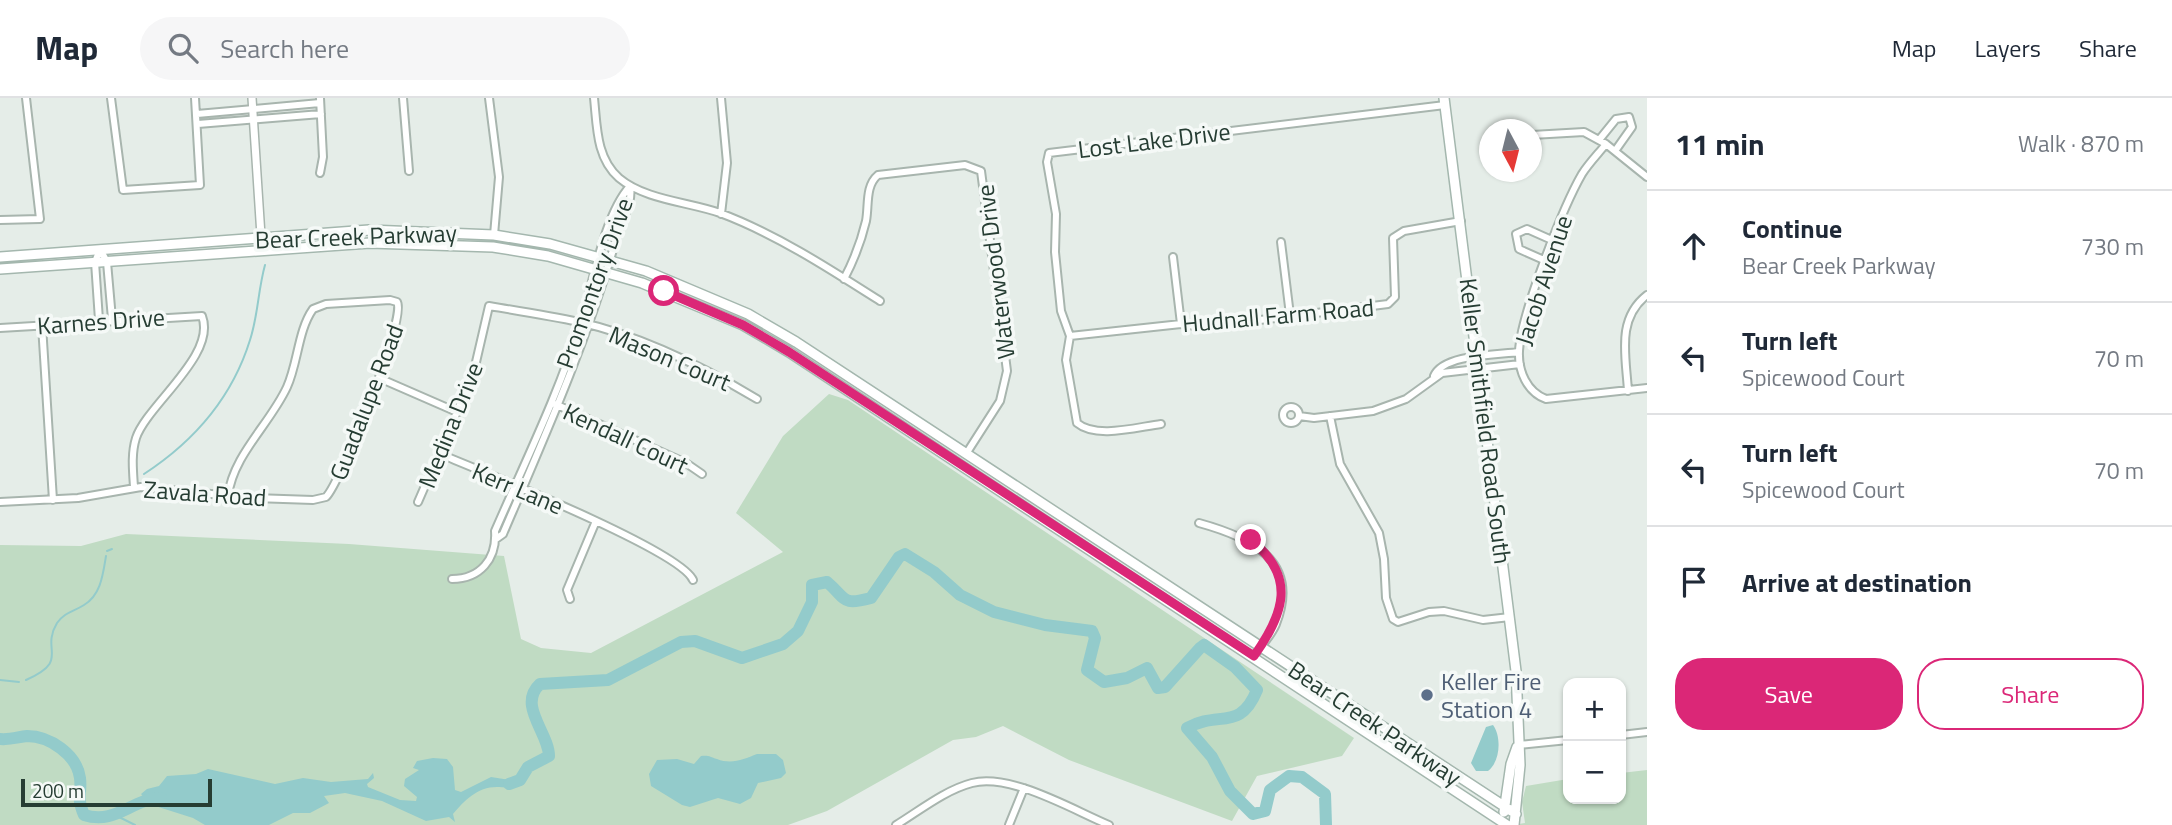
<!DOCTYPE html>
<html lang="en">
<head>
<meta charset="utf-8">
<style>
  body { margin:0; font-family:"Titillium Web",sans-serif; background:#f6f6f7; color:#1f2937 }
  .controls { position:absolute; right:21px; bottom:21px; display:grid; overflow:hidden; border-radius:14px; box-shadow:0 2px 5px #0004 }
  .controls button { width:63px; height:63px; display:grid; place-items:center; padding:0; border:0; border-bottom:2px solid #e0e1e3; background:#fff; color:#1f2937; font:35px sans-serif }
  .compass { position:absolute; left:1479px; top:21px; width:63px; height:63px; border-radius:50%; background:#fff; box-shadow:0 2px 5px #0004; rotate:173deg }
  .scale { position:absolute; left:21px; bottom:18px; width:191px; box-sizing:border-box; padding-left:7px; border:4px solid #263d33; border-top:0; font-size:19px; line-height:24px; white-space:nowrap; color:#263d33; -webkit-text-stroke:5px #f5f9f7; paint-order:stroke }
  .stop { position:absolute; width:21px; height:21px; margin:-16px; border:5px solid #db2777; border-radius:50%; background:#fff }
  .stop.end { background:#db2777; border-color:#fff; box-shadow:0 2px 7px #0008 }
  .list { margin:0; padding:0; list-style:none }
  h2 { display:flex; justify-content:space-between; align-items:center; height:91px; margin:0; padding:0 28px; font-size:30px }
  h2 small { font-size:23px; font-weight:400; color:#747a83 }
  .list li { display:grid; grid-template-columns:46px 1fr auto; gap:21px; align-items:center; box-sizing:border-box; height:112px; padding:0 28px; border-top:2px solid #e0e1e3 }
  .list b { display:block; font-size:26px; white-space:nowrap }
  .list p { margin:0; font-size:23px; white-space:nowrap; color:#747a83 }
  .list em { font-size:23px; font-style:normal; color:#747a83 }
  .actions { display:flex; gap:14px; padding:21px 28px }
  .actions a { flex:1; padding:16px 0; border:2px solid #db2777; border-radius:28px; text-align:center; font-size:24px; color:#db2777 }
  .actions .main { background:#db2777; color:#fff }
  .icon { flex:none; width:38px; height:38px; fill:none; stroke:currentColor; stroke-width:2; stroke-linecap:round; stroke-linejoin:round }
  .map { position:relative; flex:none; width:1647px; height:727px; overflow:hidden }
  header { display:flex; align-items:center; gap:42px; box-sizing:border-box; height:98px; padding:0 35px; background:#fff; border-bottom:2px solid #e0e1e3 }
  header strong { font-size:33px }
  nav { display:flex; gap:38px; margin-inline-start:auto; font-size:24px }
  .search { width:490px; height:63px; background:#f6f6f7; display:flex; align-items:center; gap:18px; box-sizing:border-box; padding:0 24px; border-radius:38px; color:#747a83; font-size:26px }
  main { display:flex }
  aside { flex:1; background:#fff }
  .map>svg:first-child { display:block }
  .green { fill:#c0dbc3 }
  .water { fill:#93cbcb }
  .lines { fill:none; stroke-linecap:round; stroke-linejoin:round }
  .stream { stroke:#93cbcb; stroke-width:2 }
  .river { stroke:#93cbcb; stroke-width:12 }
  .minor-casing { stroke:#a8b5ae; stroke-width:10 }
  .tertiary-casing { stroke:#a8b5ae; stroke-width:10 }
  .secondary-casing { stroke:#a4b7ae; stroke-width:12 }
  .minor { stroke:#fff; stroke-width:6 }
  .tertiary { stroke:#fff; stroke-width:7 }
  .secondary { stroke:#fff; stroke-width:9 }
  .route { stroke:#db2777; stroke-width:9 }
  .service-dot { fill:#5c6f8a; stroke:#f5f9f7; stroke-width:2.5 }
  .labels { text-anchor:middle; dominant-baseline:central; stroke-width:7; stroke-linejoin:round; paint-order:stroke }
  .street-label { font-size:24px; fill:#263d33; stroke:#f5f9f7 }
  .service-label { font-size:24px; fill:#4e5e75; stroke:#f5f9f7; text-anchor:start }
</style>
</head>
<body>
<header>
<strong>Map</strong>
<div class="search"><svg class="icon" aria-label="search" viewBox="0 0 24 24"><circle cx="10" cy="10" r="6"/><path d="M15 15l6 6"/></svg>Search here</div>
<nav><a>Map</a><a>Layers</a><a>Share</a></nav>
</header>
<main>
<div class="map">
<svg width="1647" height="727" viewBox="0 0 1647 727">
  <rect width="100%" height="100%" fill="#e5ede8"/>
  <path class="green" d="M829 296 848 302 1354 640 1342 658 1257 678 1232 723 1069 662 1003 628 976 639 953 642 827 713 788 727H0V447L81 448 126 436 349 446 504 458 521 541 541 550 591 555 783 454 736 415 783 338Z
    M1647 672V727H1512L1525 725 1522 704 1526 688 1568 681V701H1621V675Z"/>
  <path class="water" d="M1493 627C1502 639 1500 664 1488 673H1476L1471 665 1486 629Z
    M757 656H776L783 662 786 675 781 680 758 685 751 700 740 706 718 700 690 709 682 707 651 688 649 676 657 662 677 661 694 666 701 658C709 657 710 659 717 661 732 667 744 661 757 656Z
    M433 660 447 661 453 669 455 692 461 694 491 679 510 682 524 679 525 684C516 692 510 690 499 689 478 688 465 702 453 716L455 724 449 719 426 723 382 703 345 695 324 698 329 705 310 715H293L269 727H205L193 720 149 706 141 696 147 691 159 688 167 678 196 676 208 671 275 686 303 680 331 684 368 681 373 675 374 680 367 686 368 689 400 702 416 703 417 699 404 688 405 681 419 672 413 670 417 663Z"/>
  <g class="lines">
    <path class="stream" d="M144 376C193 344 232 300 250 242 258 218 258 192 265 167
      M107 453 112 451
      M0 582 19 584
      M26 582C71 562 40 553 57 525 65 514 73 514 84 507 101 497 103 476 106 458
      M119 719 135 727"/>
    <path class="river" d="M0 641C10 642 18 639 27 638 50 638 77 657 80 680 82 696 76 698 84 717 116 727 131 701 161 700
      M509 686 520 682 528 669 549 658C549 635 517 607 540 586L608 582 681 544 695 543 742 560 783 546 798 533 812 504V487L827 484C847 501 841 508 871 500L899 459 905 456 934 474 960 497 994 514 1045 527 1092 533 1095 540 1087 572 1104 584 1127 580 1147 570 1158 590 1165 589 1200 550 1204 547 1235 569 1257 592C1240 634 1219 612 1187 630L1212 659 1230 693 1253 716 1265 713 1270 692 1289 678 1302 679 1325 696 1326 727"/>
    <g class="minor-casing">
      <path id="minor" d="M111 0 123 92 200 87 195 0
        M403 0 409 73
        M489 0 499 79 494 137
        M594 0C597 28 596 60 619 80 645 102 689 104 720 115 776 136 830 171 880 203
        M721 0 727 65 721 116
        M197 16 320 5
        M198 26 321 16
        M1532 37 1584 34 1606 46 1647 79
        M1599 42 1616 21 1629 19 1632 29 1615 53
        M1606 46C1598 56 1589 65 1582 76 1563 109 1521 216 1519 253 1518 273 1527 294 1546 301L1647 290
        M320 75 323 59 320 0
        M0 122 40 121 26 0
        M1281 144 1290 217
        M100 151 107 164 112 221
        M1173 159 1181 226
        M1546 163 1519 151 1516 136 1527 131 1554 143
        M844 181C854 162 861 144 866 123 869 107 865 88 878 77L965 67 981 73 1007 273 1000 303 966 356
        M99 222 95 164 100 151
        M42 227 53 402
        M0 230 202 218C217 257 147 307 136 340 131 356 133 373 134 389
        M1070 238 1181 226 1203 229 1388 206 1395 199 1393 140 1404 133 1461 123
        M1434 278C1443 256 1497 257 1519 254
        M379 280 457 314
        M1628 293C1626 258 1616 221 1647 197
        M555 306 686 365 702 376
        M1283 317a8 8 0 1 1 16 0a8 8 0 1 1-16 0Z
        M1299 318 1314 320 1373 313 1406 301 1442 275 1520 266
        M1330 318 1340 366 1379 435 1384 461 1386 500 1393 521 1398 524 1429 514 1444 513 1483 522 1510 519
        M1161 326C1137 329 1096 341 1077 325L1066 262 1070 238 1061 213 1055 154 1056 116 1047 64 1049 55 1445 7
        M440 356C481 373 680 452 693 482
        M0 404 78 400 141 389 251 400 313 402 326 399C341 384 407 219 397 204L390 202 326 206 313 211C298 232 298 265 287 289 270 326 233 357 228 398
        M418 404 473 277 489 208C519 213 550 218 579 224 642 238 702 268 757 301
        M1199 425C1250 439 1301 462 1276 526 1271 538 1261 548 1254 558
        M496 441 503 436C545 338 588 241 617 138 622 120 633 106 630 88
        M452 481C480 481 497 461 495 433 525 364 559 295 581 224 594 183 603 119 630 88
        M570 501 567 492 596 423
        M1621 637 1647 634
        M1518 647 1568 642
        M896 727C919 713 945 692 972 685 1011 675 1073 712 1109 727
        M1009 727 1024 690"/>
    </g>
    <g class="tertiary-casing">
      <path id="tertiary" d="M252 0 262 153"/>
    </g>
    <g class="secondary-casing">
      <path id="secondary" d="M1444 0 1516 573 1520 667 1514 727
        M0 159 369 132 494 137 550 146 646 173 748 216 796 244 1516 716
        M0 171 370 145 493 149 548 158 642 185 743 227 789 254 1507 727
        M1504 714 1511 666 1517 649"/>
    </g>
    <use href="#minor" class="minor"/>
    <use href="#tertiary" class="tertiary"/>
    <use href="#secondary" class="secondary"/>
  </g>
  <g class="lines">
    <path class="route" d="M664 193 743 227 789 254 1254 558C1284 516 1297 479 1251 442"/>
  </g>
  <circle class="service-dot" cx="1427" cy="597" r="7"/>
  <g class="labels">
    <g class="street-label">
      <text transform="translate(1154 42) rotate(-7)">Lost Lake Drive</text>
      <text transform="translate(356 138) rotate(-2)">Bear Creek Parkway</text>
      <text transform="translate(995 174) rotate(-97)">Waterwood Drive</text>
      <text transform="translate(1543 182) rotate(-72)">Jacob Avenue</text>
      <text transform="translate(594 185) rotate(-70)">Promontory Drive</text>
      <text transform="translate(1278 217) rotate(-5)">Hudnall Farm Road</text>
      <text transform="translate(101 223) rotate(-4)">Karnes Drive</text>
      <text transform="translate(670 260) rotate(23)">Mason Court</text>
      <text transform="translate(366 304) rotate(-69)">Guadalupe Road</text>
      <text transform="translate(1486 323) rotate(83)">Keller Smithfield Road South</text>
      <text transform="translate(450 327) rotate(-68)">Medina Drive</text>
      <text transform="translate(626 340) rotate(25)">Kendall Court</text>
      <text transform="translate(518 390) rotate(23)">Kerr Lane</text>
      <text transform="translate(205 395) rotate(4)">Zavala Road</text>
      <text transform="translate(1375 625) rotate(34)">Bear Creek Parkway</text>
    </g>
    <g class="service-label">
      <text x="1441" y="583">Keller Fire<tspan x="1441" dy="28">Station 4</tspan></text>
    </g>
  </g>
</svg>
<div class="controls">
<button>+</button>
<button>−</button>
</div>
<svg class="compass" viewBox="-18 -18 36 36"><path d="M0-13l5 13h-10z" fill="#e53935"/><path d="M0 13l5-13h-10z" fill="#747a83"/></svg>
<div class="scale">200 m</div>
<div class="stop" style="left:664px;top:193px"></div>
<div class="stop end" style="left:1251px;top:442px"></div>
</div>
<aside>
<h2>11 min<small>Walk · 870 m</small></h2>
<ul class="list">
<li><svg class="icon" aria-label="ahead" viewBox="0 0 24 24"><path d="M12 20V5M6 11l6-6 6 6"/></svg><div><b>Continue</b><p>Bear Creek Parkway</p></div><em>730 m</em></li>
<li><svg class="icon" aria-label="left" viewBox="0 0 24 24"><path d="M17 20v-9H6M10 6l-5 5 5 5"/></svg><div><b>Turn left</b><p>Spicewood Court</p></div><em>70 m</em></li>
<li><svg class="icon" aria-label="left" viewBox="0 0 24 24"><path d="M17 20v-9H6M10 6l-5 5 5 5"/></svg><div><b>Turn left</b><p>Spicewood Court</p></div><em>70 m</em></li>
<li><svg class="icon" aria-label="arrive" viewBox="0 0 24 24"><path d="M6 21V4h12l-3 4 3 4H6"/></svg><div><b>Arrive at destination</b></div></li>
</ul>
<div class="actions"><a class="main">Save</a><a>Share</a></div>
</aside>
</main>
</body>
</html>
